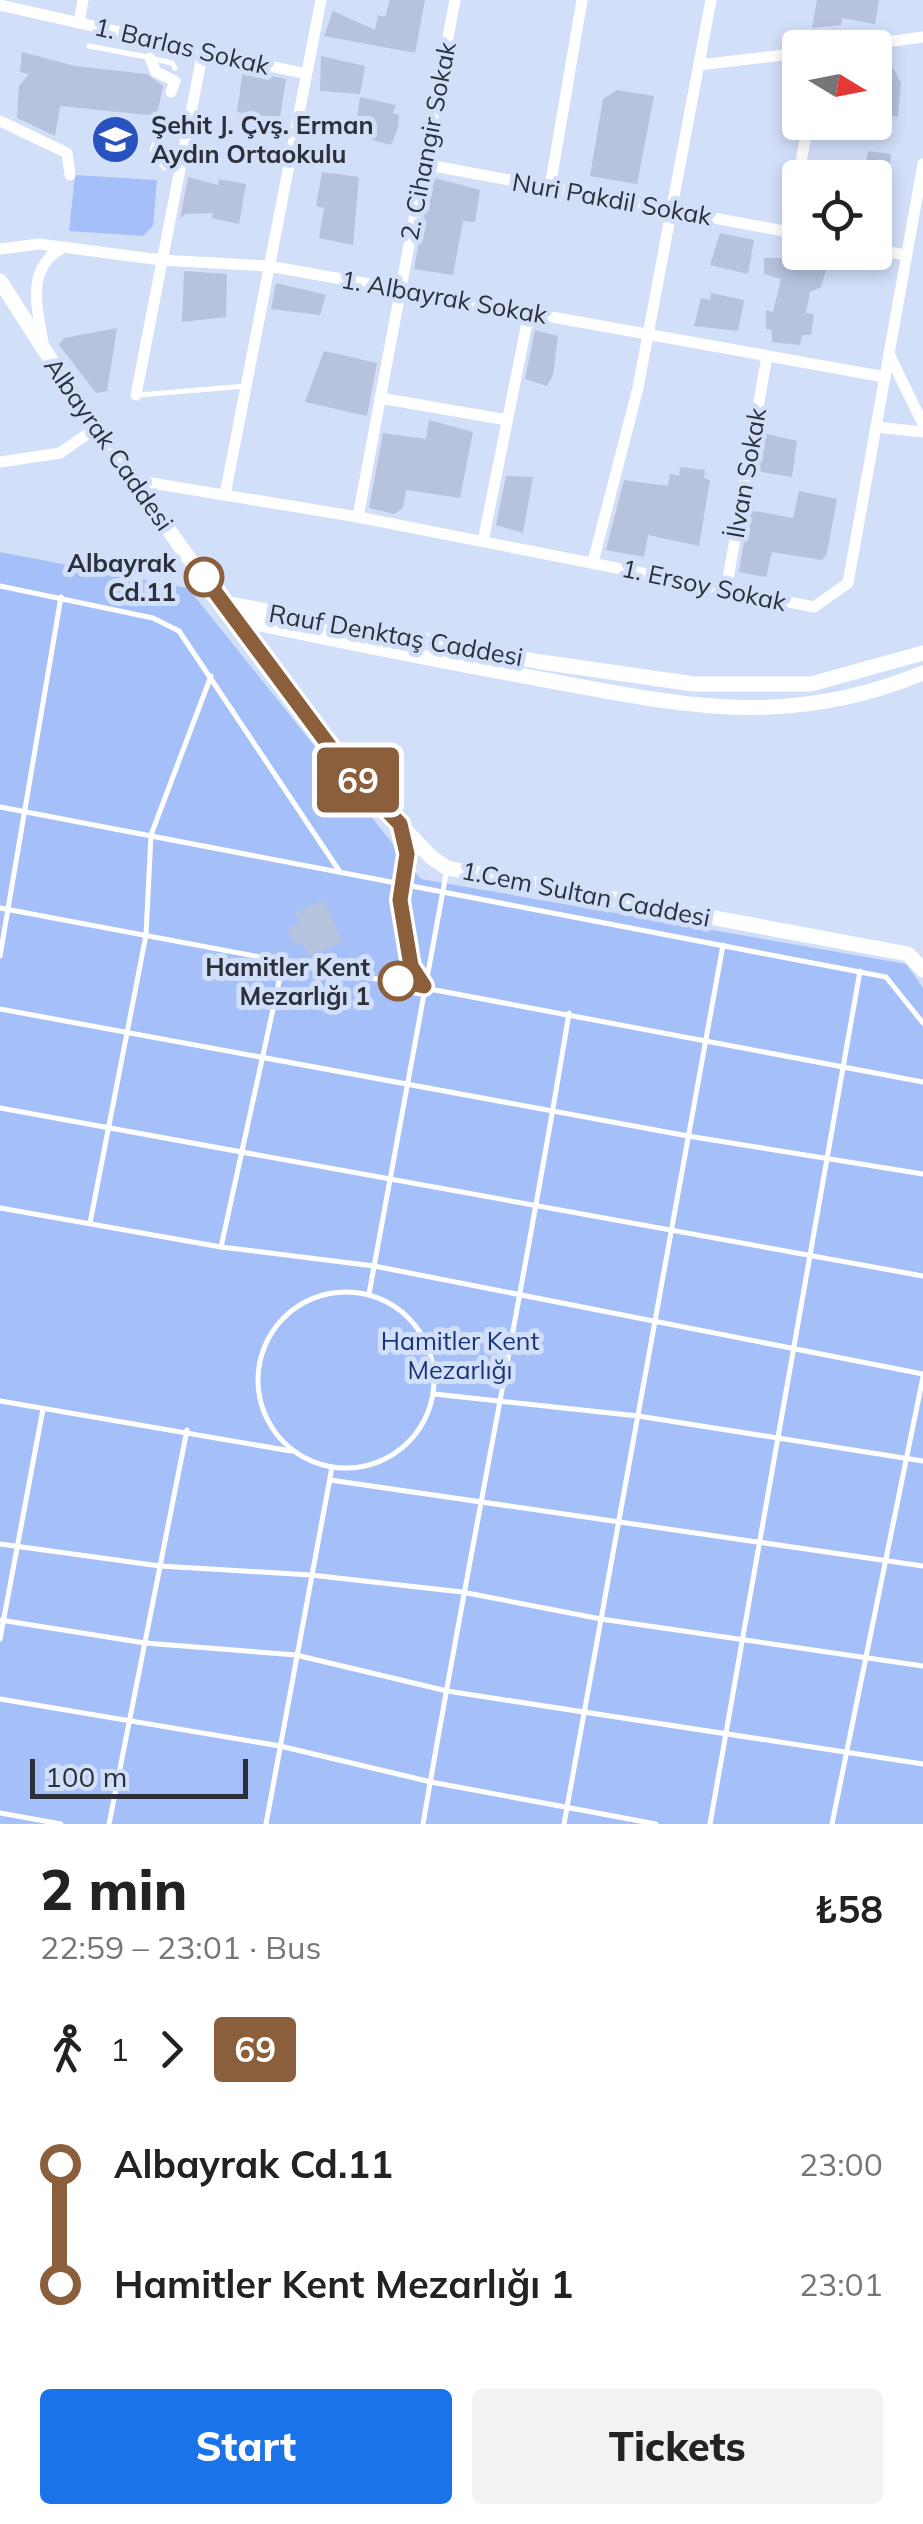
<!DOCTYPE html>
<html lang="en">
<head>
<meta charset="utf-8">
<style>
  body { margin:0; font-family:Mulish,sans-serif; background:#f2f2f2; color:#222; height:100vh; display:flex; flex-direction:column; font-size:38px; white-space:nowrap }
  * { box-sizing:border-box; margin:0 }
  p { font-size:32px; color:#767676 }
  .icon { flex:none; width:55px; height:55px; fill:none; stroke:currentColor; stroke-width:2; stroke-linecap:round; stroke-linejoin:round }
  .map { position:relative; height:1824px; overflow:hidden }
  .drawer { display:flex; flex-direction:column; background:#fff; flex:1 }
  .drawer>* { flex:none }
  .badge { padding:0 20px; border-radius:8px; font-size:35px; line-height:65px }
  .needle { width:65px; rotate:100deg }
  .tools { position:absolute; left:782px; top:30px; display:grid; gap:20px }
  .tools a { display:grid; place-items:center; width:110px; height:110px; border-radius:10px; background:#fff; box-shadow:0 5px 15px #0003; font-size:50px }
  .scale { position:absolute; left:30px; bottom:25px; width:218px; box-sizing:border-box; padding-left:10px; border:5px solid #2c303a; border-top:0; font-size:28px; line-height:35px; white-space:nowrap; color:#2c303a; -webkit-text-stroke:8px #d2dff9; paint-order:stroke }
  .map>.badge { position:absolute; translate:-50% -50%; box-shadow:0 0 0 5px #fff }
  .legs { display:flex; align-items:center; gap:15px; height:110px; padding:0 40px; font-size:32px }
  .legs p { margin-inline-start:auto }
  .summary { display:flex; align-items:center; justify-content:space-between; height:170px; padding:0 40px }
  h1 { font-size:55px; font-weight:800; line-height:75px }
  .cta { display:flex; gap:20px; margin-top:auto; padding:20px 40px }
  .cta a { flex:1; height:115px; border-radius:10px; background:#1a73e8; color:#fff; font-size:40px; font-weight:800; line-height:115px; text-align:center }
  .cta a+a { background:#f2f2f2; color:#222 }
  ul { padding:0 40px; list-style:none }
  li { display:flex; align-items:center; gap:35px; height:120px; font-size:38px }
  li i { display:grid; place-items:center; width:15px; height:100%; margin:0 12px; background:currentColor }
  li i::after { content:''; width:25px; height:25px; margin:-12px; border:8px solid; border-radius:50%; background:#fff }
  li p { margin-inline-start:auto }
  li:first-child i { background:linear-gradient(#0000 50%,currentColor 0) }
  li:last-child i { background:linear-gradient(currentColor 50%,#0000 0) }
  .map>svg:first-child { display:block }
  .green { fill:#a5c0f9 }
  .building { fill:#b7c3dd }
  .lines { fill:none; stroke-linecap:round; stroke-linejoin:round }
  .lane { stroke:#fff; stroke-width:5 }
  .street { stroke:#fff; stroke-width:11 }
  .secondary { stroke:#fff; stroke-width:15 }
  .line-1-casing { stroke:#fff; stroke-width:22 }
  .line-1 { stroke:#8b5e3c; stroke-width:15 }
  .stop-1-dot { fill:#fff; stroke:#8b5e3c; stroke-width:5 }
  .labels { text-anchor:middle; stroke-width:10; stroke-linejoin:round; paint-order:stroke }
  .street-label { font-size:25px; fill:#2c303a; stroke:#d2dff9 }
  .poi-label { font-size:25px; font-weight:bold; fill:#2c303a; stroke:#d2dff9; text-anchor:start }
  .stop-label { font-size:25px; font-weight:bold; fill:#2c303a; stroke:#d2dff9; text-anchor:end }
  .park-label { font-size:25px; fill:#193378; stroke:#d2dff9 }
</style>
</head>
<body>
<div class="map">
<svg width="923" height="1824" viewBox="0 0 923 1824">
  <rect width="100%" height="100%" fill="#d2dff9"/>
  <g class="green">
    <path d="M 75,175 L 157,180 L 153,226 L 143,236 L 69,231 Z"/>
    <path d="M 0,552 L 188,588 L 421,879 L 906,964 L 923,988 L 923,1824 L 0,1824 Z"/>
  </g>
  <g class="building">
    <path d="M 390,0 L 425,0 L 415,53 L 324,36 L 333,11 L 375,30 L 378,15 L 385,17 Z"/>
    <path d="M 817,0 L 879,0 L 875,24 L 842,18 L 841,25 L 812,28 Z"/>
    <path d="M 22,52 L 75,66 L 147,74 L 163,86 L 157,116 L 60,106 L 55,136 L 17,118 L 19,86 L 29,74 L 20,72 Z"/>
    <path d="M 321,56 L 365,66 L 360,94 L 320,91 Z"/>
    <path d="M 875,63 L 892,66 L 901,83 L 898,117 L 890,116 L 884,125 L 875,122 Z"/>
    <path d="M 243,70 L 286,79 L 280,118 L 237,112 Z"/>
    <path d="M 617,90 L 654,96 L 637,184 L 590,176 L 603,99 Z"/>
    <path d="M 360,97 L 396,105 L 393,113 L 399,115 L 398,128 L 391,145 L 355,135 Z"/>
    <path d="M 868,151 L 891,154 L 888,187 L 875,214 L 875,178 L 863,178 Z"/>
    <path d="M 322,172 L 359,177 L 353,245 L 319,238 L 324,208 L 316,206 Z"/>
    <path d="M 188,177 L 218,185 L 219,179 L 246,184 L 239,224 L 212,218 L 213,213 L 185,214 L 180,219 Z"/>
    <path d="M 431,177 L 480,190 L 475,222 L 463,221 L 453,275 L 414,269 Z"/>
    <path d="M 720,233 L 754,240 L 748,274 L 710,265 Z"/>
    <path d="M 785,249 L 819,255 L 817,263 L 827,266 L 821,287 L 810,292 L 806,313 L 814,314 L 811,335 L 802,335 L 800,345 L 772,342 L 772,330 L 766,329 L 766,310 L 773,312 L 781,279 L 764,274 L 764,258 L 784,258 Z"/>
    <path d="M 184,271 L 227,274 L 226,317 L 182,322 Z"/>
    <path d="M 276,283 L 326,295 L 320,315 L 271,309 Z"/>
    <path d="M 711,293 L 744,300 L 738,331 L 694,326 L 701,298 L 710,300 Z"/>
    <path d="M 117,328 L 107,391 L 96,393 L 59,345 L 64,338 Z"/>
    <path d="M 535,330 L 558,336 L 553,375 L 547,386 L 525,379 Z"/>
    <path d="M 324,351 L 377,363 L 367,416 L 305,402 Z"/>
    <path d="M 429,420 L 473,432 L 460,498 L 406,490 L 403,508 L 394,514 L 369,508 L 383,433 L 426,439 Z"/>
    <path d="M 763,433 L 797,441 L 792,477 L 756,471 Z"/>
    <path d="M 680,467 L 705,470 L 704,478 L 710,480 L 699,546 L 648,535 L 644,557 L 606,550 L 624,480 L 668,486 L 670,474 L 679,476 Z"/>
    <path d="M 506,476 L 533,477 L 523,533 L 496,525 Z"/>
    <path d="M 799,491 L 837,499 L 827,553 L 822,560 L 772,552 L 766,577 L 739,572 L 749,510 L 793,518 Z"/>
    <path d="M 324,900 L 342,942 L 309,956 L 303,943 L 295,946 L 288,929 L 300,923 L 296,912 Z"/>
  </g>
  <g class="lines">
    <g class="lane">
      <path d="M 153,42 L 150,58 L 172,63 L 175,68"/>
      <path d="M 89,46 L 147,57"/>
      <path d="M 139,395 L 246,386"/>
      <path d="M 0,586 L 153,618 L 179,631 L 340,872"/>
      <path d="M 0,807 L 886,977 L 923,1023"/>
      <path d="M 402,832 C 408,858 399,877 400,903 C 401,931 409,962 424,985"/>
      <path d="M 0,908 L 923,1082"/>
      <path d="M 0,956 L 61,597"/>
      <path d="M 0,1009 L 688,1136 L 923,1174"/>
      <path d="M 0,1108 L 923,1276"/>
      <path d="M 0,1208 L 221,1247 L 374,1266 L 923,1374"/>
      <path d="M 90,1223 L 146,935 L 151,835 L 211,676"/>
      <path d="M 221,1247 L 284,959"/>
      <circle cx="346" cy="1380" r="88"/>
      <path d="M 369,1294 L 447,869"/>
      <path d="M 434,1394 L 638,1416 L 923,1461"/>
      <path d="M 0,1401 L 291,1451"/>
      <path d="M 330,1480 L 923,1566"/>
      <path d="M 0,1544 L 160,1566 L 311,1575 L 462,1592 L 601,1619 L 923,1666"/>
      <path d="M 0,1620 L 145,1643 L 296,1655 L 447,1691 L 923,1764"/>
      <path d="M 0,1639 L 43,1409"/>
      <path d="M 0,1699 L 280,1746 L 431,1782 L 656,1824"/>
      <path d="M 0,1813 L 61,1824"/>
      <path d="M 109,1824 L 187,1430"/>
      <path d="M 266,1824 L 332,1467"/>
      <path d="M 423,1824 C 469,1553 525,1284 569,1013"/>
      <path d="M 564,1824 L 723,945"/>
      <path d="M 710,1824 L 860,971"/>
      <path d="M 832,1824 L 923,1377"/>
    </g>
    <g class="street">
      <path d="M 0,5 L 306,74"/>
      <path d="M 79,23 L 83,0"/>
      <path d="M 842,48 L 923,37"/>
      <path d="M 150,58 L 156,72 L 175,81 L 171,92"/>
      <path d="M 699,65 L 800,53"/>
      <path d="M 0,121 L 67,153 L 70,175"/>
      <path d="M 164,128 L 155,151 L 166,165"/>
      <path d="M 423,164 L 800,234"/>
      <path d="M 550,187 L 582,0"/>
      <path d="M 789,232 L 808,122"/>
      <path d="M 0,249 L 39,244 L 161,260 L 269,266 L 885,377"/>
      <path d="M 875,249 L 905,255"/>
      <path d="M 43,343 C 37,307 25,267 64,247"/>
      <path d="M 889,354 L 923,424"/>
      <path d="M 136,395 L 203,51"/>
      <path d="M 380,398 L 507,420"/>
      <path d="M 876,427 L 923,432"/>
      <path d="M 0,462 L 60,453 L 96,428"/>
      <path d="M 133,480 L 358,517 L 814,607 L 848,583 L 923,164"/>
      <path d="M 225,495 L 321,0"/>
      <path d="M 358,517 L 455,0"/>
      <path d="M 483,541 L 529,313"/>
      <path d="M 593,562 L 638,388 L 711,0"/>
      <path d="M 726,590 L 767,356"/>
    </g>
    <g class="secondary">
      <path d="M 0,281 L 85,413 L 183,550 L 342,763 L 431,857 L 447,868 L 908,954 L 923,970"/>
      <path d="M 224,603 L 541,662 L 694,684 L 811,684 L 923,653"/>
      <path d="M 237,619 C 336,640 435,660 535,678 C 677,704 783,731 923,673"/>
    </g>
  </g>
  <g class="lines">
    <defs>
      <path id="line-1" d="M 204,577 L 342,763 L 400,824 L 407,854 L 400,900 L 411,966 L 424,986 L 398,981"/>
    </defs>
    <use href="#line-1" class="line-1-casing"/>
    <use href="#line-1" class="line-1"/>
  </g>
  <defs>
    <symbol id="school-disc" viewBox="-11 -11 22 22"><circle r="9.5" fill="#2952c1" stroke="#d2dff9"/><path d="M0-5L7-2L0 1L-7-2ZM-4 1L0 2.5L4 1V4Q0 6-4 4Z" fill="#fff"/></symbol>
  </defs>
  <g fill-rule="evenodd">
    <use href="#school-disc" x="88" y="112" width="55" height="55"/>
  </g>
  <g class="stop-1-dot">
    <circle cx="204" cy="577" r="18"/>
    <circle cx="398" cy="981" r="18"/>
  </g>
  <g class="labels">
    <g class="street-label">
      <text transform="translate(182 46) rotate(13)" y="9">1. Barlas Sokak</text>
      <text transform="translate(428 141) rotate(-79)" y="9">2. Cihangir Sokak</text>
      <text transform="translate(612 199) rotate(10)" y="9">Nuri Pakdil Sokak</text>
      <text transform="translate(444 297) rotate(10)" y="9">1. Albayrak Sokak</text>
      <text transform="translate(109 444) rotate(55)" y="9">Albayrak Caddesi</text>
      <text transform="translate(746 473) rotate(-80)" y="9">İlvan Sokak</text>
      <text transform="translate(704 585) rotate(12)" y="9">1. Ersoy Sokak</text>
      <text transform="translate(396 635) rotate(10)" y="9">Rauf Denktaş Caddesi</text>
      <text transform="translate(586 894) rotate(11)" y="9">1.Cem Sultan Caddesi</text>
    </g>
    <g class="poi-label">
      <text x="151" y="134">Şehit J. Çvş. Erman<tspan x="151" dy="29">Aydın Ortaokulu</tspan></text>
    </g>
    <g class="stop-label">
      <text x="176" y="572">Albayrak<tspan x="176" dy="29">Cd.11</tspan></text>
      <text x="370" y="976">Hamitler Kent<tspan x="370" dy="29">Mezarlığı 1</tspan></text>
    </g>
    <g class="park-label">
      <text x="460" y="1350">Hamitler Kent<tspan x="460" dy="29">Mezarlığı</tspan></text>
    </g>
  </g>
</svg>
<div class="tools">
<a><svg class="needle" viewBox="-14 -14 28 28"><path d="M0-13l5 13h-10z" fill="#e53935"/><path d="M0 13l5-13h-10z" fill="#767676"/></svg></a>
<a><svg class="icon" aria-label="locate" viewBox="0 0 24 24"><circle cx="12" cy="12" r="6"/><path d="M12 2v4M12 18v4M2 12h4M18 12h4"/></svg></a>
</div>
<div class="scale">100 m</div>
<b class="badge" style="left:358px;top:780px;background:#8b5e3c;color:#fff">69</b>
</div>
<section class="drawer">
<div class="summary"><div><h1>2 min</h1><p>22:59 – 23:01 · Bus</p></div><b>₺58</b></div>
<div class="legs"><svg class="icon" aria-label="walk" viewBox="0 0 24 24"><circle cx="13" cy="4" r="2"/><path d="M13 8l-2 6 4 7M11 14l-3 7M7 12l3-4h3l4 4"/></svg>1<svg class="icon" aria-label="forward" viewBox="0 0 24 24"><path d="M9 5l7 7-7 7"/></svg><b class="badge" style="background:#8b5e3c;color:#fff">69</b></div>
<ul>
<li><i style="color:#8b5e3c"></i><b>Albayrak Cd.11</b><p>23:00</p></li>
<li><i style="color:#8b5e3c"></i><b>Hamitler Kent Mezarlığı 1</b><p>23:01</p></li>
</ul>
<div class="cta"><a>Start</a><a>Tickets</a></div>
</section>
</body>
</html>
